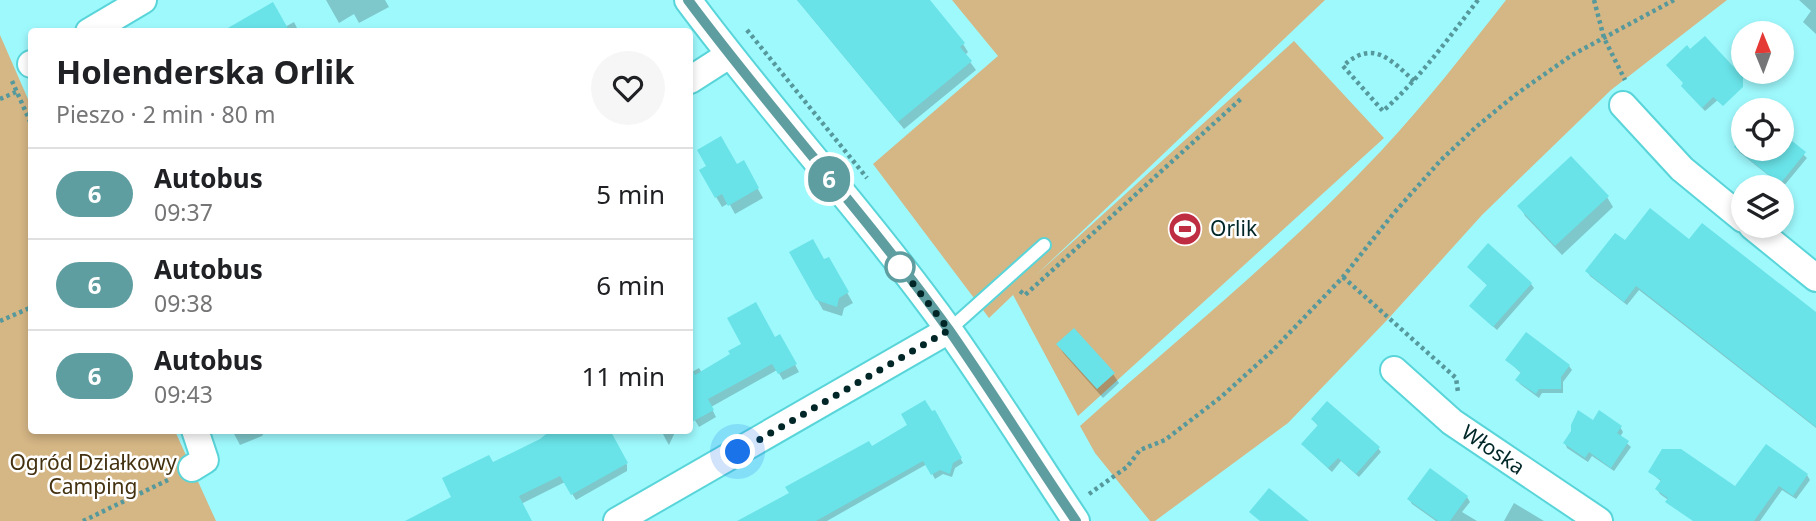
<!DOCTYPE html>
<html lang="pl">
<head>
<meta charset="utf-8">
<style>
  body { margin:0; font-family:"Noto Sans",sans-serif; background:#f6f6f6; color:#202124; height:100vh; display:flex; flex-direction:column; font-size:26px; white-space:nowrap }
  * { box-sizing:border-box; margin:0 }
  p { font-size:23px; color:#757577 }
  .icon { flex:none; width:38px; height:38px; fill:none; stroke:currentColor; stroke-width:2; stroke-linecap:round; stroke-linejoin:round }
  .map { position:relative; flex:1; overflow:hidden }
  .panel { position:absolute; left:28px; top:28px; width:665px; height:406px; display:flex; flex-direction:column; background:#fff; border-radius:7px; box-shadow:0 4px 10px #0003 }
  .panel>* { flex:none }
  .badge { padding:0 14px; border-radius:23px; font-size:24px; line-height:46px }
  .needle { width:46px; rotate:359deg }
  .buttons { position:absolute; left:1731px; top:21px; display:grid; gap:14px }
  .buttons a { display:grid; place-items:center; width:63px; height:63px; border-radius:50%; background:#fff; box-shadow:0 4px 10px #0003; font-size:35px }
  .you { position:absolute; width:35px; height:35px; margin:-18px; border:5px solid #fff; border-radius:50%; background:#1a73e8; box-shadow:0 0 0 10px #1a73e833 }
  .map>.badge { position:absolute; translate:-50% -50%; box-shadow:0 0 0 4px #fff }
  .round { display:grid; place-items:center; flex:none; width:74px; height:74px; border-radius:37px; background:#f6f6f6 }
  .summary { display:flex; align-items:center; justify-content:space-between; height:119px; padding:0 28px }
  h1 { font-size:33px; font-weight:700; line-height:52px }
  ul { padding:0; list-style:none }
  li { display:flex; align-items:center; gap:21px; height:91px; padding:0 28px; border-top:2px solid #e0e0e0 }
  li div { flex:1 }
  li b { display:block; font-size:26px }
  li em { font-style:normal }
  li .badge { min-width:77px; font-weight:700; text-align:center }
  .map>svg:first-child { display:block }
  .green { fill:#d5b685 }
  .shadow { fill:#0003 }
  .building { fill:#69e3e8 }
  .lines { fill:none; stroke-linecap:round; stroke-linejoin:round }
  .service-casing { stroke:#59d5d9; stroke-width:16 }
  .minor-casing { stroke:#59d5d9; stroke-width:30 }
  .path { stroke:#56999c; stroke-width:4.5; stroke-dasharray:3.5 3.5; stroke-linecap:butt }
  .service { stroke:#fff; stroke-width:12 }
  .minor { stroke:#fff; stroke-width:26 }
  .line-casing { stroke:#fff; stroke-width:16 }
  .line { stroke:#5f9ea0; stroke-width:10 }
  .walk { stroke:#002628; stroke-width:7; stroke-dasharray:0 12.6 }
  .stop-dot { fill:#fff; stroke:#5f9ea0; stroke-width:3.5 }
  .labels { text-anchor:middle; stroke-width:5; stroke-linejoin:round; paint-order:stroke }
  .poi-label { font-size:21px; fill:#002628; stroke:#fff; text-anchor:start }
  .street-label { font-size:21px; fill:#002628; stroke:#fff }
  .park-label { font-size:21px; fill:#443110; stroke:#fff }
</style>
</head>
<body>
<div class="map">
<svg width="1816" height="521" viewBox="0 0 1816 521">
  <rect width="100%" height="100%" fill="#9ef9fd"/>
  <g class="green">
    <path d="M 952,0 L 1325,0 L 1035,276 L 1294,41 L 1384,138 L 1078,416 L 1013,295 L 989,318 L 873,164 L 998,56 Z"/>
    <path d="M 1506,0 L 1727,0 L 1611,90 L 1482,215 L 1389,318 L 1288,423 L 1155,521 L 1150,521 L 1095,453 L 1080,426 C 1181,336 1288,250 1381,151 C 1426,103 1466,51 1506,0 Z"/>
    <path d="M 0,35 L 31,106 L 32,430 L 175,431 L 216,521 L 0,521 Z"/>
  </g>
  <g class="shadow">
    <path d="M 326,0 L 385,0 L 389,7 L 359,23 L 354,14 L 339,23 Z"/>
    <path d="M 797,0 L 927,0 L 963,44 L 968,52 L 965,55 L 976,70 L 904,129 Z"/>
    <path d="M 1799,0 L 1816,0 L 1816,34 L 1803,22 L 1811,11 Z"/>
    <path d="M 294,22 L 299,32 L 225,32 L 285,27 Z"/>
    <path d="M 1741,80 L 1705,111 L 1686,91 Z"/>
    <path d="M 1782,135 L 1807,158 L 1783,187 L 1739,152 L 1736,147 L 1743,138 L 1743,149 L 1782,149 Z"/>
    <path d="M 743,163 L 763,198 L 735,214 L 729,203 L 722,207 L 701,171 L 737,167 Z"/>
    <path d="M 1607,197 L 1613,207 L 1562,255 L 1525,216 L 1520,206 Z"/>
    <path d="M 1689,242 L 1816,315 L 1816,428 L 1639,290 L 1627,305 L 1590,276 L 1587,271 L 1626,243 Z"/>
    <path d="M 791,253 L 824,262 L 828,259 L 853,303 L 844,308 L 842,316 L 823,310 Z"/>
    <path d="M 1469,268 L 1531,284 L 1534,288 L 1497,330 L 1471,306 L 1488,286 Z"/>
    <path d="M 780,337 L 799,372 L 783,380 L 777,370 L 711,407 L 716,417 L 699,427 L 690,412 L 690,373 L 699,368 L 702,373 Z"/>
    <path d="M 1058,345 L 1113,374 L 1119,383 L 1103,398 L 1064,354 Z"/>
    <path d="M 1507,360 L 1569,366 L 1572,370 L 1563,382 L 1563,393 L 1542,393 L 1539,398 L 1520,384 L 1517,380 L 1522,374 Z"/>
    <path d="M 934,412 L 963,463 L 955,468 L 952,477 L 943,474 L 935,479 L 927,464 L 827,521 L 740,521 Z"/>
    <path d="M 1313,420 L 1378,448 L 1381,452 L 1359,477 L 1341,461 L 1332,472 L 1303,445 L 1319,427 Z"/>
    <path d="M 1593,422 L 1620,427 L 1623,432 L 1620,437 L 1631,447 L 1614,471 L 1592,456 L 1588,462 L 1567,448 L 1565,443 Z"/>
    <path d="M 232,430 L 266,430 L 262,436 L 240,445 Z"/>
    <path d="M 608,430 L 627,465 L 627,471 L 576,500 L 565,482 L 521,504 L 530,521 L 408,521 L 453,497 L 493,464 Z"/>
    <path d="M 661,430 L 676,430 L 669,445 L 666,440 Z"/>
    <path d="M 1431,470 L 1467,497 L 1470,502 L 1462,512 L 1477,521 L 1436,521 L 1412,504 L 1409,499 Z"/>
    <path d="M 1650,472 L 1736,489 L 1807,475 L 1810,480 L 1796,499 L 1782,490 L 1760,521 L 1697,521 L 1660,494 L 1657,489 L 1662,482 Z"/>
    <path d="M 1514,503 L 1544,521 L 1504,521 Z"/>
  </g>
  <g class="building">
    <path d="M 797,0 L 930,0 L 965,43 L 960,47 L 972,61 L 898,122 Z"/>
    <path d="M 273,2 L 290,32 L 221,32 Z"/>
    <path d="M 1705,36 L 1743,77 L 1743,87 L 1723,106 L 1713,97 L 1702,108 L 1681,86 L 1683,83 L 1666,65 L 1687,45 L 1690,49 Z"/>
    <path d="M 1782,133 L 1806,152 L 1780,184 L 1734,147 L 1743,135 L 1743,149 L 1782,149 Z"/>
    <path d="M 721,136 L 737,164 L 744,160 L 759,188 L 728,206 L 722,194 L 715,198 L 699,170 L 706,166 L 697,150 Z"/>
    <path d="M 1571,156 L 1609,196 L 1555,246 L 1517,206 Z"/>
    <path d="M 1650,208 L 1689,239 L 1702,223 L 1816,312 L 1816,427 L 1636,286 L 1624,302 L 1585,271 L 1615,233 L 1625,240 Z"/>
    <path d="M 813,239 L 824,259 L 829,257 L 849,292 L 839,298 L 837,307 L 816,300 L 789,252 Z"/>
    <path d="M 1488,243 L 1532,283 L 1493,327 L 1469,306 L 1487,285 L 1467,267 Z"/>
    <path d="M 756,302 L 775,337 L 780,334 L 797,364 L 778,374 L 772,364 L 708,399 L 714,410 L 690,423 L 690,365 L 695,375 L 730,354 L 728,351 L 741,344 L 727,318 Z"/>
    <path d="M 1074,328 L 1115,373 L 1097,389 L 1056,344 Z"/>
    <path d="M 1526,332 L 1570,365 L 1561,377 L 1561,389 L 1539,389 L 1536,394 L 1515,380 L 1521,372 L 1505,360 Z"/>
    <path d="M 925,400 L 932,411 L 935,410 L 962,458 L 953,463 L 950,474 L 940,470 L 931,475 L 923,461 L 816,521 L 737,521 L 789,493 L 785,487 L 869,441 L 872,446 L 907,425 L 901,414 Z"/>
    <path d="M 1327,401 L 1380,447 L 1356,474 L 1338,458 L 1328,468 L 1301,444 L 1318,425 L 1311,419 Z"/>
    <path d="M 1578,410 L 1593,420 L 1599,410 L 1622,426 L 1617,433 L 1629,441 L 1611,468 L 1589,452 L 1585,458 L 1563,443 L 1571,431 L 1571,425 Z"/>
    <path d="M 551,430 L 610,430 L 628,463 L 571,495 L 560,476 L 519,496 L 532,521 L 405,521 L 451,497 L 442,478 L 489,455 L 493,462 L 540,439 Z"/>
    <path d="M 1766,444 L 1808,474 L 1793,496 L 1779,486 L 1754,521 L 1693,521 L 1665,502 L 1668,498 L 1655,489 L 1661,480 L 1648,472 L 1662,449 L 1681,449 L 1735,486 Z"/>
    <path d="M 1430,468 L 1468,496 L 1450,521 L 1438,521 L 1407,499 Z"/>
    <path d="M 1269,488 L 1309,521 L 1260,521 L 1249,512 Z"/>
  </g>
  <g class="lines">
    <defs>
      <path id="service" d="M 949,330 L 1044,245"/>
      <g id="minor">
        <path d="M 688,0 C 772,113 867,216 949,330 C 993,392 1034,458 1076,521"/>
        <path d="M 89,32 L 143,0"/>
        <path d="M 31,64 L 32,64"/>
        <path d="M 690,80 L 729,55"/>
        <path d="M 1623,105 L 1682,169 L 1743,219"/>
        <path d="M 1752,226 L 1816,278"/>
        <path d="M 1394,370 L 1452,422 L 1599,521"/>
        <path d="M 192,468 L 205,460 L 195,430"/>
        <path d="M 617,521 L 949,330"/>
      </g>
    </defs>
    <use href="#service" class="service-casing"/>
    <use href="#minor" class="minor-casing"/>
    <g class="path">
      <path d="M 1594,0 L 1604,38 L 1625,80"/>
      <path d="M 747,30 L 867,178"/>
      <path d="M 12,81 L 32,126"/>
      <path d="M 1414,81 C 1390,59 1373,39 1343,66 L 1383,111 C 1420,78 1448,39 1478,0"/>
      <path d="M 0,99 L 16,92"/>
      <path d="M 1343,277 L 1456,378 L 1458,392"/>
      <path d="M 1020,291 L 1025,295 L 1243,97"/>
      <path d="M 0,321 L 32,307"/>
      <path d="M 1089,494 L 1127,467 L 1140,450 L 1165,440 L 1221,397 L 1272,351 L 1343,277 L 1393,214 L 1441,160 L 1476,127 L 1515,95 L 1572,55 L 1674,0"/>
      <path d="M 83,521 L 168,480"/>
    </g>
    <use href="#service" class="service"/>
    <use href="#minor" class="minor"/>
  </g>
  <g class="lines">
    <defs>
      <path id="line" d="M 688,0 C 772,113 867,216 949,330 C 993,393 1033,458 1076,521"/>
    </defs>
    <use href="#line" class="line-casing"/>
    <use href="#line" class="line"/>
    <path class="walk" d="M 738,452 L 949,330 L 900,267"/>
  </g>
  <defs>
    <symbol id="stadium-disc" viewBox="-11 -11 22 22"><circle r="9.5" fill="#be2d41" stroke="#fff"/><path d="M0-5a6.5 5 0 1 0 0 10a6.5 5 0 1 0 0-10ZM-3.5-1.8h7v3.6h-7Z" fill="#fff"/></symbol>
  </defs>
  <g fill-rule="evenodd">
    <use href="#stadium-disc" x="1166" y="210" width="38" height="38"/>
  </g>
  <circle class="stop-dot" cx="900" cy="267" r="14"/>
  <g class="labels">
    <g class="poi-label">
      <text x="1210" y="236">Orlik</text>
    </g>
    <g class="street-label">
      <text transform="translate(1493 450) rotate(34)" y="7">Włoska</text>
    </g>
    <g class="park-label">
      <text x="93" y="470">Ogród Działkowy<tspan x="93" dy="24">Camping</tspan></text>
    </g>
  </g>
</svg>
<div class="buttons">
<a><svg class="needle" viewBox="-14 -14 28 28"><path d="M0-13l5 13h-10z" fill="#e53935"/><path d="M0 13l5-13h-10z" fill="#757577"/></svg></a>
<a><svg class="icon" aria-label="locate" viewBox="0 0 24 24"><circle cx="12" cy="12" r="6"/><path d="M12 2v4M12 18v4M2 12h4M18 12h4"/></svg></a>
<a><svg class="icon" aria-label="layers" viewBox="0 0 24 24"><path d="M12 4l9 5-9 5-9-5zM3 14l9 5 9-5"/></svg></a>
</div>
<div class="you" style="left:738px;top:452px"></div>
<b class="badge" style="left:829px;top:179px;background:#5f9ea0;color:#fff">6</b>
<section class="panel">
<div class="summary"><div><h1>Holenderska Orlik</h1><p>Pieszo · 2 min · 80 m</p></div><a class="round"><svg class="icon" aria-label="heart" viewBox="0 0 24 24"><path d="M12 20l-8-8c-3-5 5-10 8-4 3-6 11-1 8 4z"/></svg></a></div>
<ul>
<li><span class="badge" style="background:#5f9ea0;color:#fff">6</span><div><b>Autobus</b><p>09:37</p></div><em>5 min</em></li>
<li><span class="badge" style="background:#5f9ea0;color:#fff">6</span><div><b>Autobus</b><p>09:38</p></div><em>6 min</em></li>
<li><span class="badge" style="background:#5f9ea0;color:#fff">6</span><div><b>Autobus</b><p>09:43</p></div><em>11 min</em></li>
</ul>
</section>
</div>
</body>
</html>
